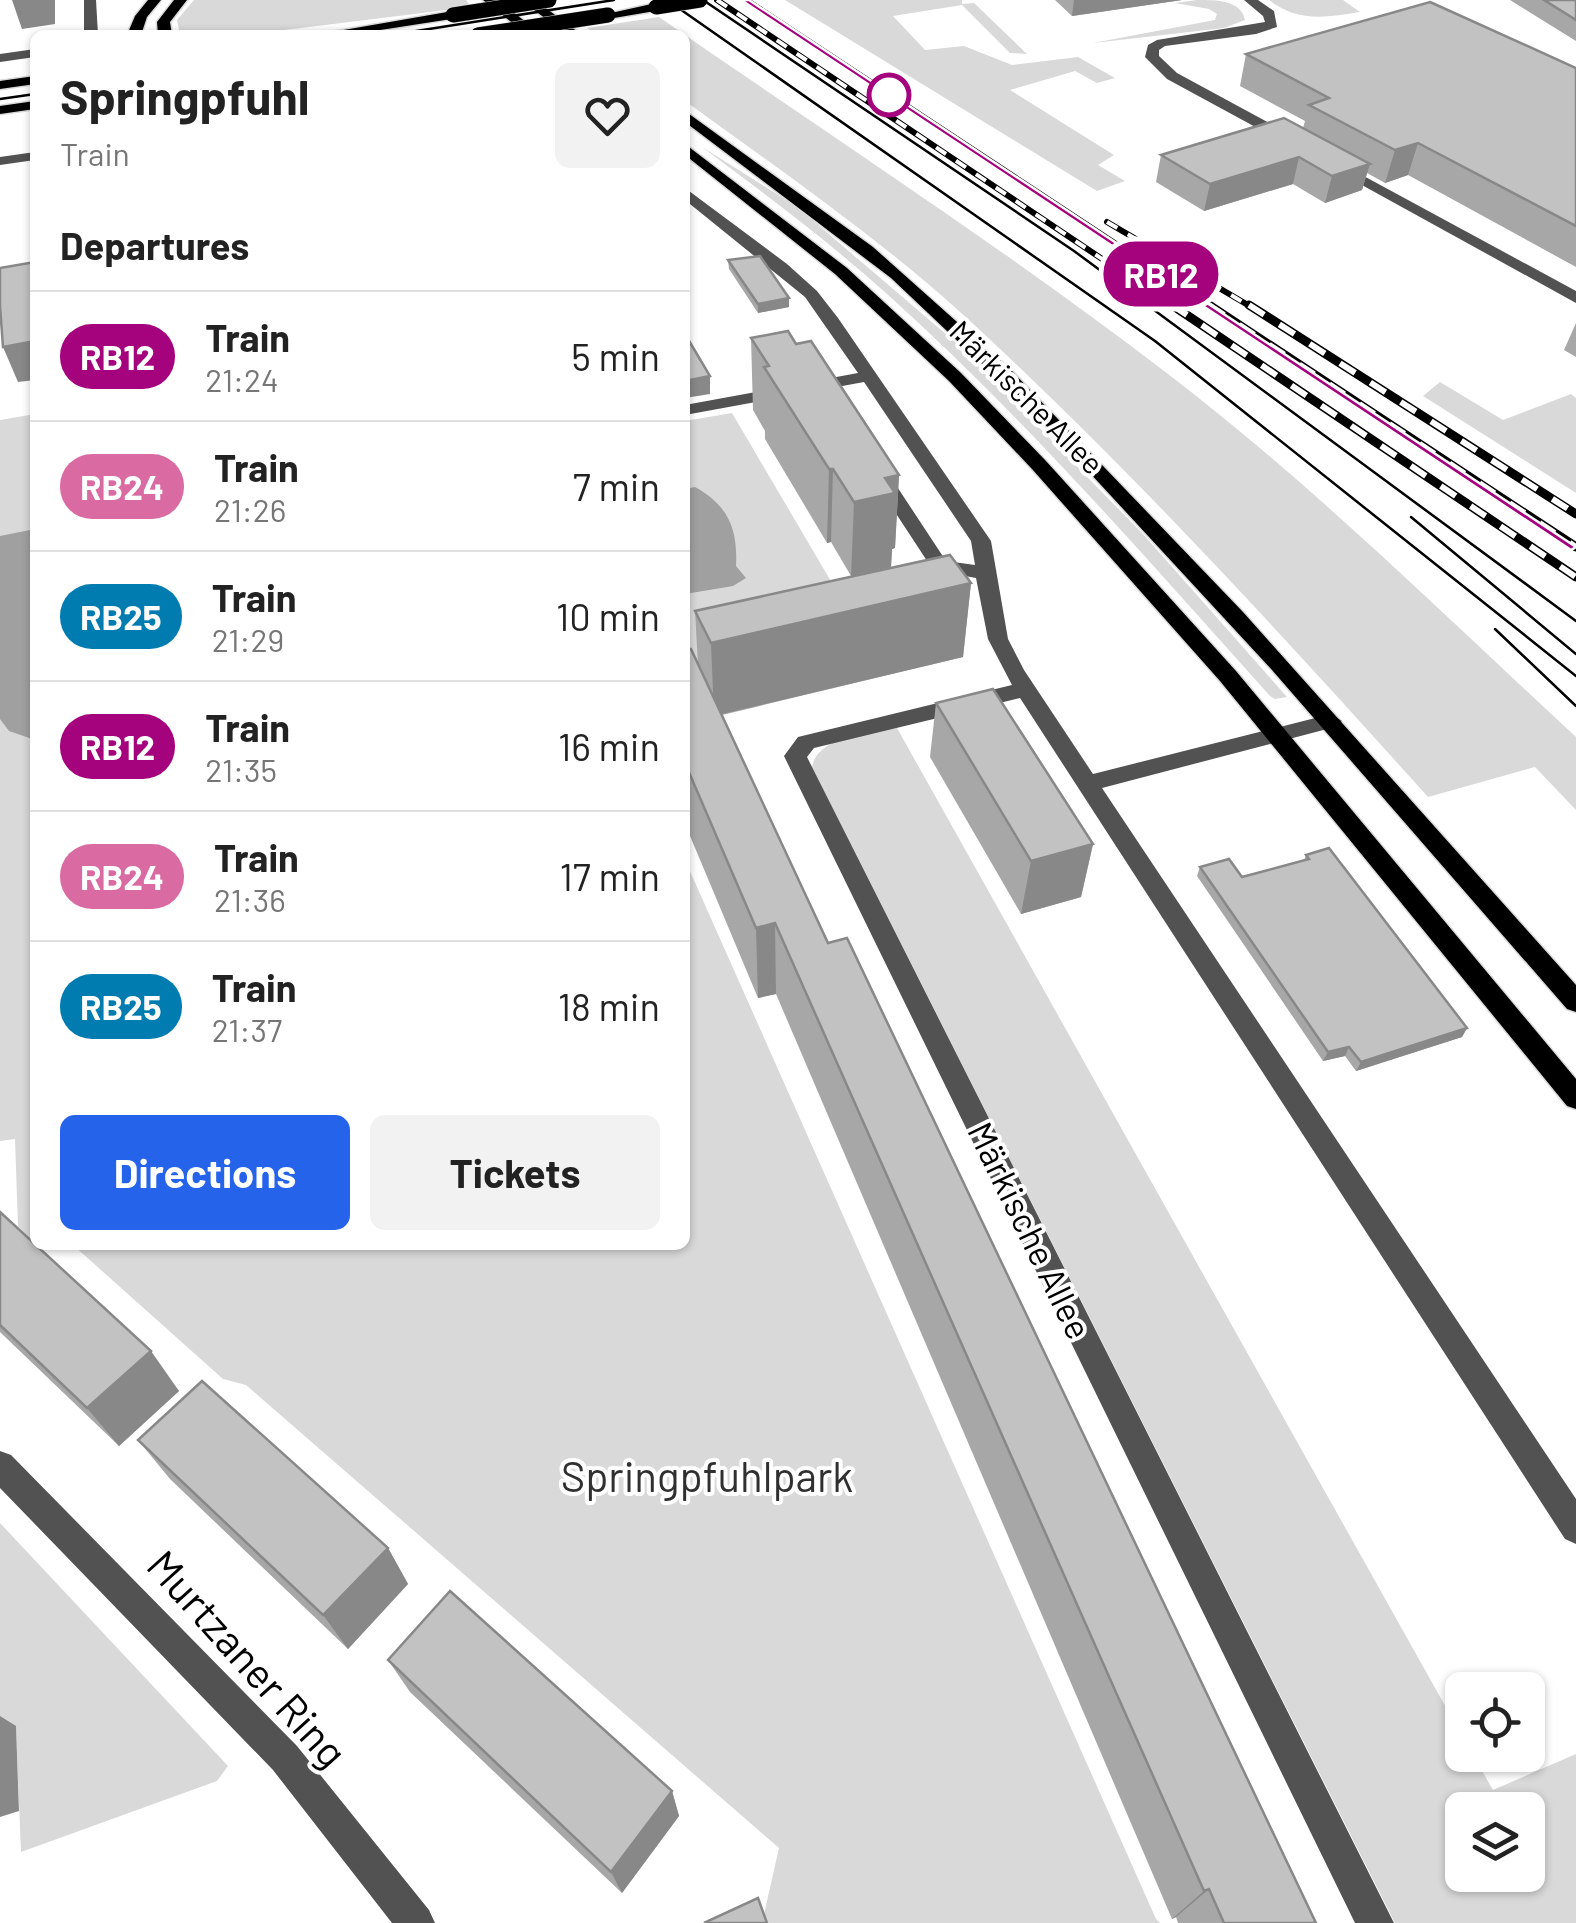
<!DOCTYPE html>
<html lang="en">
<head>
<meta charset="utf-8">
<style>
  body { margin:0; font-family:Barlow,sans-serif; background:#f2f2f2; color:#222; height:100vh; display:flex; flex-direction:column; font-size:38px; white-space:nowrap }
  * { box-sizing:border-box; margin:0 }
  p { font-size:32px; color:#767676 }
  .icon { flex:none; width:55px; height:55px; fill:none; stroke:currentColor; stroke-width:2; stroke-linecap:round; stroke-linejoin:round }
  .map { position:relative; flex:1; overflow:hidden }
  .side { position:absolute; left:30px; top:30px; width:660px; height:1220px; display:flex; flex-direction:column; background:#fff; border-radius:15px; box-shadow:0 2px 8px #0004 }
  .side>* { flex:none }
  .badge { padding:0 20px; border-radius:32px; font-size:35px; line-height:65px }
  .fabs { position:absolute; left:1445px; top:1672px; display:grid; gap:20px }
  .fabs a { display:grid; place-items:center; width:100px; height:100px; border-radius:15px; background:#fff; box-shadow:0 2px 8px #0004; font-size:50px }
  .map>.badge { position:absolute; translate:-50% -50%; box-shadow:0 0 0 5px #fff }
  h2 { padding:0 30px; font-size:38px; line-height:90px }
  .round { display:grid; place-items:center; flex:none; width:105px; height:105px; border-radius:15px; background:#f2f2f2 }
  .head { display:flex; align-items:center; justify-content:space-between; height:170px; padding:0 30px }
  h1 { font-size:48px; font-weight:700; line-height:75px }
  .button { display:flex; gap:20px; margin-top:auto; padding:20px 30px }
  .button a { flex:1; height:115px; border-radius:15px; background:#2563eb; color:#fff; font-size:40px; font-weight:700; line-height:115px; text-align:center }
  .button a+a { background:#f2f2f2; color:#222 }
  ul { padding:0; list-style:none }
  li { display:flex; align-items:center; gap:30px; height:130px; padding:0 30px; border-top:2px solid #e0e0e0 }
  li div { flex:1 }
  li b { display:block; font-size:38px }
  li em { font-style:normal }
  li .badge { min-width:110px; font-weight:700; text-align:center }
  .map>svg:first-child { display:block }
  .green { fill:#d9d9d9; fill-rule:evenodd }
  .water { fill:#a0a0a0 }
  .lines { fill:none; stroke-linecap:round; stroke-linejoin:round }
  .major-casing { stroke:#dbdbdb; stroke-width:3 }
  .minor { fill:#525252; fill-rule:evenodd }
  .major { fill:#000; fill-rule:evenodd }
  .tram { stroke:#000; stroke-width:2.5 }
  .rail-far1-casing { stroke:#000; stroke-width:6 }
  .rail-casing { stroke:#000; stroke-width:9 }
  .rail-far1 { stroke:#fff; stroke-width:4; stroke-dasharray:12; stroke-linecap:butt }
  .rail { stroke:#fff; stroke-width:6; stroke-dasharray:18; stroke-linecap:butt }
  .major-bridge-casing { stroke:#dbdbdb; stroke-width:16; stroke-linecap:butt }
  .major-bridge { stroke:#000; stroke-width:15 }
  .wall { fill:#a7a7a7 }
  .shaded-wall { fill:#888 }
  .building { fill:#c2c2c2; stroke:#888; stroke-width:2.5 }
  .line { fill:#a5027d; stroke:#fff; stroke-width:2.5 }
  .stop-dot { fill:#fff; stroke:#a5027d; stroke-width:5 }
  .labels { text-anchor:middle; stroke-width:8; stroke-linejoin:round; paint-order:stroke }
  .far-street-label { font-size:30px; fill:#000; stroke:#fff }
  .street-label { font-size:35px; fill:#000; stroke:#fff }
  .near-park-label { font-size:42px; fill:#303030; stroke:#fff }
  .near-street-label { font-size:42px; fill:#000; stroke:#fff }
</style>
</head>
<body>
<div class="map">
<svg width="1576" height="1923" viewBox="0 0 1576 1923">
  <rect width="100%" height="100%" fill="#fff"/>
  <g class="green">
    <path d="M 194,0 L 466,0 L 471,7 L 244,35 L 180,35 L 177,20 Z"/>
    <path d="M 785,0 L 962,0 L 962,4 L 974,3 L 1027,54 L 1010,53 L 962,5 L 893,16 L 925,50 L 964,46 L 1012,65 L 1078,57 L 1115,78 L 1097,83 L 1075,71 L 1010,90 L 1114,155 L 1098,165 L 1125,181 L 1097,191 Z"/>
    <path d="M 1197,0 C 1217,0 1241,0 1245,20 L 1224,28 L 1093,43 L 1215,20 L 1217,14 L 1209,9 L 1175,3 Z"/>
    <path d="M 1269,0 L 1343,0 L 1360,12 C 1326,17 1298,23 1269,0 Z"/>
    <path d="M 659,17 C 829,135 1004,248 1168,374 C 1312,484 1443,614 1576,737 L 1576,810 L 1535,767 L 1428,797 C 1285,638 1140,479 983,333 C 891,246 787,175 685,101 L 685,35 L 596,35 L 587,28 Z"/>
    <path d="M 702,147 L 796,206 L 954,341 L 1143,534 L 1287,697 L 1275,699 L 1270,696 C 1147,559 1024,417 887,294 C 828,241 765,194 702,147 Z"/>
    <path d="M 1440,382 L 1503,420 L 1571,394 L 1576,398 L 1576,493 L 1423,396 Z"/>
    <path d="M 732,413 L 859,629 L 687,667 L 685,686 L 685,421 Z"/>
    <path d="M 35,414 L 35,1240 L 33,1242 L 18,1226 L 15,1139 L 0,1141 L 0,420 Z"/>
    <path d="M 897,728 L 1462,1736 L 1462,1755 L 1473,1755 L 1493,1790 L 1576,1754 L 1576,1923 L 1395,1923 L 812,767 C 818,735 870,734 897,728 ZM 1462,1810 L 1528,1810 L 1528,1875 L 1462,1875 Z"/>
    <path d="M 685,860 L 1156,1919 L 1160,1923 L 762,1923 L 779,1848 L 246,1385 L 223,1379 L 73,1245 L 685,1245 Z"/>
    <path d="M 0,1523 L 228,1766 L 217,1781 L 21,1852 L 16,1727 L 0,1732 Z"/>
  </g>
  <g class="water">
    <path d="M 695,487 C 728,505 738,529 736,566 L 746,578 L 733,586 L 685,594 L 685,489 Z"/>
    <path d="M 35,529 L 35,740 L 9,731 L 0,719 L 0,536 Z"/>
  </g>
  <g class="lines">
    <defs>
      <g id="major">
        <path d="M 148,0 L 161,0 L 147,17 L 141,35 L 127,35 L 135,16 Z"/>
        <path d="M 174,0 L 187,0 L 170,22 L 172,35 L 158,35 L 157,22 Z"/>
        <path d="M 483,0 L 497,0 L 543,35 L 528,35 Z"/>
        <path d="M 521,0 L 535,0 L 582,35 L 567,35 Z"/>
        <path d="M 656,3 L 661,4 L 661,10 L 608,19 L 602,15 Z"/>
        <path d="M 453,11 L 458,12 L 458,18 L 348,35 L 315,35 Z"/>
        <path d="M 35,76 L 35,84 L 0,89 L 0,81 Z"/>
        <path d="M 35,101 L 35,109 L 0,114 L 0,106 Z"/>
        <path d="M 685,111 L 873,247 L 1012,371 L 1243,612 L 1576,985 L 1576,1012 L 1567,1009 L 1272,670 L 1039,418 L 891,278 L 685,122 Z"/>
        <path d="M 685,144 L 847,268 L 961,373 L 1046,461 L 1236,671 L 1576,1079 L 1576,1109 L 1567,1106 L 1220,681 L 1032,469 L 949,381 L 835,274 L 685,155 Z"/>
      </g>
    </defs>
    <use href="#major" class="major-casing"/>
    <g class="minor">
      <path d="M 84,0 L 96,0 L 98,35 L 84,35 Z"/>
      <path d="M 1244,0 L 1258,0 L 1274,11 L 1277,27 L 1256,34 L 1165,46 L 1159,50 L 1159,56 L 1177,73 L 1297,138 L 1297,144 L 1287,144 L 1167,79 L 1145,57 L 1148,45 L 1157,40 L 1265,22 L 1263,16 Z"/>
      <path d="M 35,49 L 35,57 L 0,62 L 0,54 Z"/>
      <path d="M 35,152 L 35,160 L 0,165 L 0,157 Z"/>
      <path d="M 1336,161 L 1576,291 L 1576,303 L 1331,168 L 1329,165 Z"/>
      <path d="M 685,188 L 787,264 L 817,291 L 838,318 L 991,541 L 1008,639 L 1024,670 L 1093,774 L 1331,714 L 1342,721 L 1331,728 L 1102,788 L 1576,1499 L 1576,1544 L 1565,1539 L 1020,698 L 814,748 L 807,757 L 1394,1923 L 1355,1923 L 784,756 L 798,737 L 1012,685 L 988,639 L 976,578 L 933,570 L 872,477 L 874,473 L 888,473 L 946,561 L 975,565 L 971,541 L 864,382 L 685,415 L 685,405 L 858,373 L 805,297 L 685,200 Z"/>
      <path d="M 0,1451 L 11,1455 L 297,1746 L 429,1910 L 435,1923 L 392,1923 L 273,1770 L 0,1488 Z"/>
    </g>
    <use href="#major" class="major"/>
    <g class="tram">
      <path d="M 667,0 L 1155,341 L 1576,676"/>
      <path d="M 703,0 L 1074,251 L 1576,621"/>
      <path d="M 391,35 L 614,0"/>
      <path d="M 0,99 L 35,94"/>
      <path d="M 1411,517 L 1576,654"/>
      <path d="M 1495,629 L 1576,706"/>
    </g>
    <defs>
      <g id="rail-far1">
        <path d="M 717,0 L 1175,308"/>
        <path d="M 746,0 L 1213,308"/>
        <path d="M 1107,222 L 1253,308"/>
      </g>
      <g id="rail">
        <path d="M 1172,305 L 1576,577"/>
        <path d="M 1209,305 L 1576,547"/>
        <path d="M 1249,305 L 1576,514"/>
      </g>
    </defs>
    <use href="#rail-far1" class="rail-far1-casing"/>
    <use href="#rail" class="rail-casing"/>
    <use href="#rail-far1" class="rail-far1"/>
    <use href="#rail" class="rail"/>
    <defs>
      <g id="major-bridge">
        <path d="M 656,7 L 700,0"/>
        <path d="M 453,15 L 549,0"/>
        <path d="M 478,35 L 608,15"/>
      </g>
    </defs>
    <use href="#major-bridge" class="major-bridge-casing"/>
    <use href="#major-bridge" class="major-bridge"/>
  </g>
  <g class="wall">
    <path d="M 1055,0 L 1182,0 L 1072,16 Z"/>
    <path d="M 1510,0 L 1576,0 L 1576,41 Z"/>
    <path d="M 1246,54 L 1576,68 L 1576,267 L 1408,175 L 1385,183 L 1367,173 L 1362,190 L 1325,203 L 1293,184 L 1204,211 L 1156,182 L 1161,155 L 1303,128 L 1305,121 L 1240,86 Z"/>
    <path d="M 728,260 L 789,307 L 758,313 L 729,269 Z"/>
    <path d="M 1576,323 L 1576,357 L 1564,350 Z"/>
    <path d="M 751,338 L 796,344 L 899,475 L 895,548 L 892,549 L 891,567 L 851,576 L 831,542 L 827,543 L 765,439 L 765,431 L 753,410 Z"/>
    <path d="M 971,583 L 963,657 L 722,715 L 828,943 L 1316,1923 L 1178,1923 L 1176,1917 L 1172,1919 L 776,994 L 758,998 L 685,824 L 685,651 L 698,665 L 695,611 Z"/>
    <path d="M 936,703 L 1093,844 L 1081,897 L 1021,914 L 930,757 Z"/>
    <path d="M 1306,855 L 1467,1028 L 1462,1037 L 1356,1071 L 1345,1056 L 1323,1061 L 1197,876 L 1200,867 L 1242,877 L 1304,861 Z"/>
    <path d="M 0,1212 L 179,1391 L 119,1446 L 0,1332 Z"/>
    <path d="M 138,1440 L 388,1548 L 408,1584 L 348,1649 L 170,1479 Z"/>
    <path d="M 388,1660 L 672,1791 L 679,1816 L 622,1893 L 410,1692 Z"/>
  </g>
  <g class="shaded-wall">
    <path d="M 12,0 L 55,0 L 55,24 L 22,29 Z"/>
    <path d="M 1074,0 L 1182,0 L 1072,16 Z"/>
    <path d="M 1418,143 L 1408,175 L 1385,183 L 1395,150 Z"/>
    <path d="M 1299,157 L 1293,184 L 1204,211 L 1210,184 Z"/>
    <path d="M 1370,164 L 1362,190 L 1325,203 L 1332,176 Z"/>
    <path d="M 789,298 L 789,307 L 758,313 L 758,304 Z"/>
    <path d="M 35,341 L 35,380 L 18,382 L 3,347 Z"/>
    <path d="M 710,376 L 710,394 L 685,398 L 685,381 Z"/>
    <path d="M 829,469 L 833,469 L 831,542 L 827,543 Z"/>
    <path d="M 899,475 L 895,548 L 892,549 L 891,567 L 851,576 L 854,502 L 885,478 Z"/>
    <path d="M 971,583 L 963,657 L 714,716 L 711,643 Z"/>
    <path d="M 1093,844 L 1081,897 L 1021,914 L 1031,861 Z"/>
    <path d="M 775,923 L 776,994 L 758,998 L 756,928 Z"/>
    <path d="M 1467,1028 L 1462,1037 L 1356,1071 L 1361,1062 Z"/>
    <path d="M 1349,1047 L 1345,1056 L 1323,1061 L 1328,1052 Z"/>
    <path d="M 151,1351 L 179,1391 L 119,1446 L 87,1408 Z"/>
    <path d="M 388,1548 L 408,1584 L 348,1649 L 323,1615 Z"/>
    <path d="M 0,1716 L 16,1726 L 19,1811 L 0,1817 Z"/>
    <path d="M 672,1791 L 679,1816 L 622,1893 L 611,1872 Z"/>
    <path d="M 1209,1889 L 1176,1917 L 1172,1919 L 1204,1891 Z"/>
  </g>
  <g class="building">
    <path d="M 1544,0 L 1576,0 L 1576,20 Z"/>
    <path d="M 1430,2 L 1576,68 L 1576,226 L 1418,143 L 1395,150 L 1309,105 L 1329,98 L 1246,54 Z"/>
    <path d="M 1284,118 L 1370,164 L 1332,176 L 1299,157 L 1210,184 L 1161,155 Z"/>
    <path d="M 760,256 L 789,298 L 758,304 L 728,260 Z"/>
    <path d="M 35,262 L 35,341 L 3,347 L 0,306 L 0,268 Z"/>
    <path d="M 788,331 L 796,344 L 811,341 L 899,475 L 885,478 L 895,493 L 854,502 L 833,469 L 829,469 L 764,367 L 769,366 L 751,338 Z"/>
    <path d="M 685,334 L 710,376 L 685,381 Z"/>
    <path d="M 950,555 L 971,583 L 711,643 L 695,611 Z"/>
    <path d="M 691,649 L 828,943 L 847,938 L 1316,1923 L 1224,1923 L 1209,1889 L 1204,1891 L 775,923 L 756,928 L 685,763 L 685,651 Z"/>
    <path d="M 993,689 L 1093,844 L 1031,861 L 936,703 Z"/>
    <path d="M 1329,848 L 1467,1028 L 1361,1062 L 1349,1047 L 1328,1052 L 1200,867 L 1229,859 L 1242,877 L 1309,859 L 1306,855 Z"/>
    <path d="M 0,1212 L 151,1351 L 87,1408 L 0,1325 Z"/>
    <path d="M 202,1381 L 388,1548 L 323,1615 L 138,1440 Z"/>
    <path d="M 450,1591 L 672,1791 L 611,1872 L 388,1660 Z"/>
    <path d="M 758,1898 L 767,1923 L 704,1923 Z"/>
  </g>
  <path class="line" d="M 741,0 L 749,0 L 1576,547 L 1571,550 Z"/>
  <circle class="stop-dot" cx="889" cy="95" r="20"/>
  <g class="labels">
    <g class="far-street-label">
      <text transform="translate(1026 398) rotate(45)" y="10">Märkische Allee</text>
    </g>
    <g class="street-label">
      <text transform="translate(1029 1231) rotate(64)" y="12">Märkische Allee</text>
    </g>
    <g class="near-park-label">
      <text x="707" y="1492">Springpfuhlpark</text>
    </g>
    <g class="near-street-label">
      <text transform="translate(247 1659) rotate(48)" y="15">Murtzaner Ring</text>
    </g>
  </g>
</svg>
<div class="fabs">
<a><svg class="icon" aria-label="locate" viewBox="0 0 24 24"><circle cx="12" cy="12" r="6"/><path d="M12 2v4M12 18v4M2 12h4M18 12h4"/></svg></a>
<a><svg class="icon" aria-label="layers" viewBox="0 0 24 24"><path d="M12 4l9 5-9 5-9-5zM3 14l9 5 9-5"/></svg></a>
</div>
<b class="badge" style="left:1161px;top:274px;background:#a5027d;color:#fff">RB12</b>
<section class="side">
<div class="head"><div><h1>Springpfuhl</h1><p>Train</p></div><a class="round"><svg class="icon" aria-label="heart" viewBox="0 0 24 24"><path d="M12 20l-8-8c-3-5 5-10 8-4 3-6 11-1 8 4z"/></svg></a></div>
<h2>Departures</h2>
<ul>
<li><span class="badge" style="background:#a5027d;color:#fff">RB12</span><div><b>Train</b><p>21:24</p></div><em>5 min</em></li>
<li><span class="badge" style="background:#da6ba2;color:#fff">RB24</span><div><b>Train</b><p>21:26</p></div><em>7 min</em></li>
<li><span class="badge" style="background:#007cb0;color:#fff">RB25</span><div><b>Train</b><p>21:29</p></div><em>10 min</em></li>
<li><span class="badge" style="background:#a5027d;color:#fff">RB12</span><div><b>Train</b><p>21:35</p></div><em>16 min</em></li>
<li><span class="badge" style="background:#da6ba2;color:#fff">RB24</span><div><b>Train</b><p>21:36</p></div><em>17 min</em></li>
<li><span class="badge" style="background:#007cb0;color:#fff">RB25</span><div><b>Train</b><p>21:37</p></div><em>18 min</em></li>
</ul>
<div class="button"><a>Directions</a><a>Tickets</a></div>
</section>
</div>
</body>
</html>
